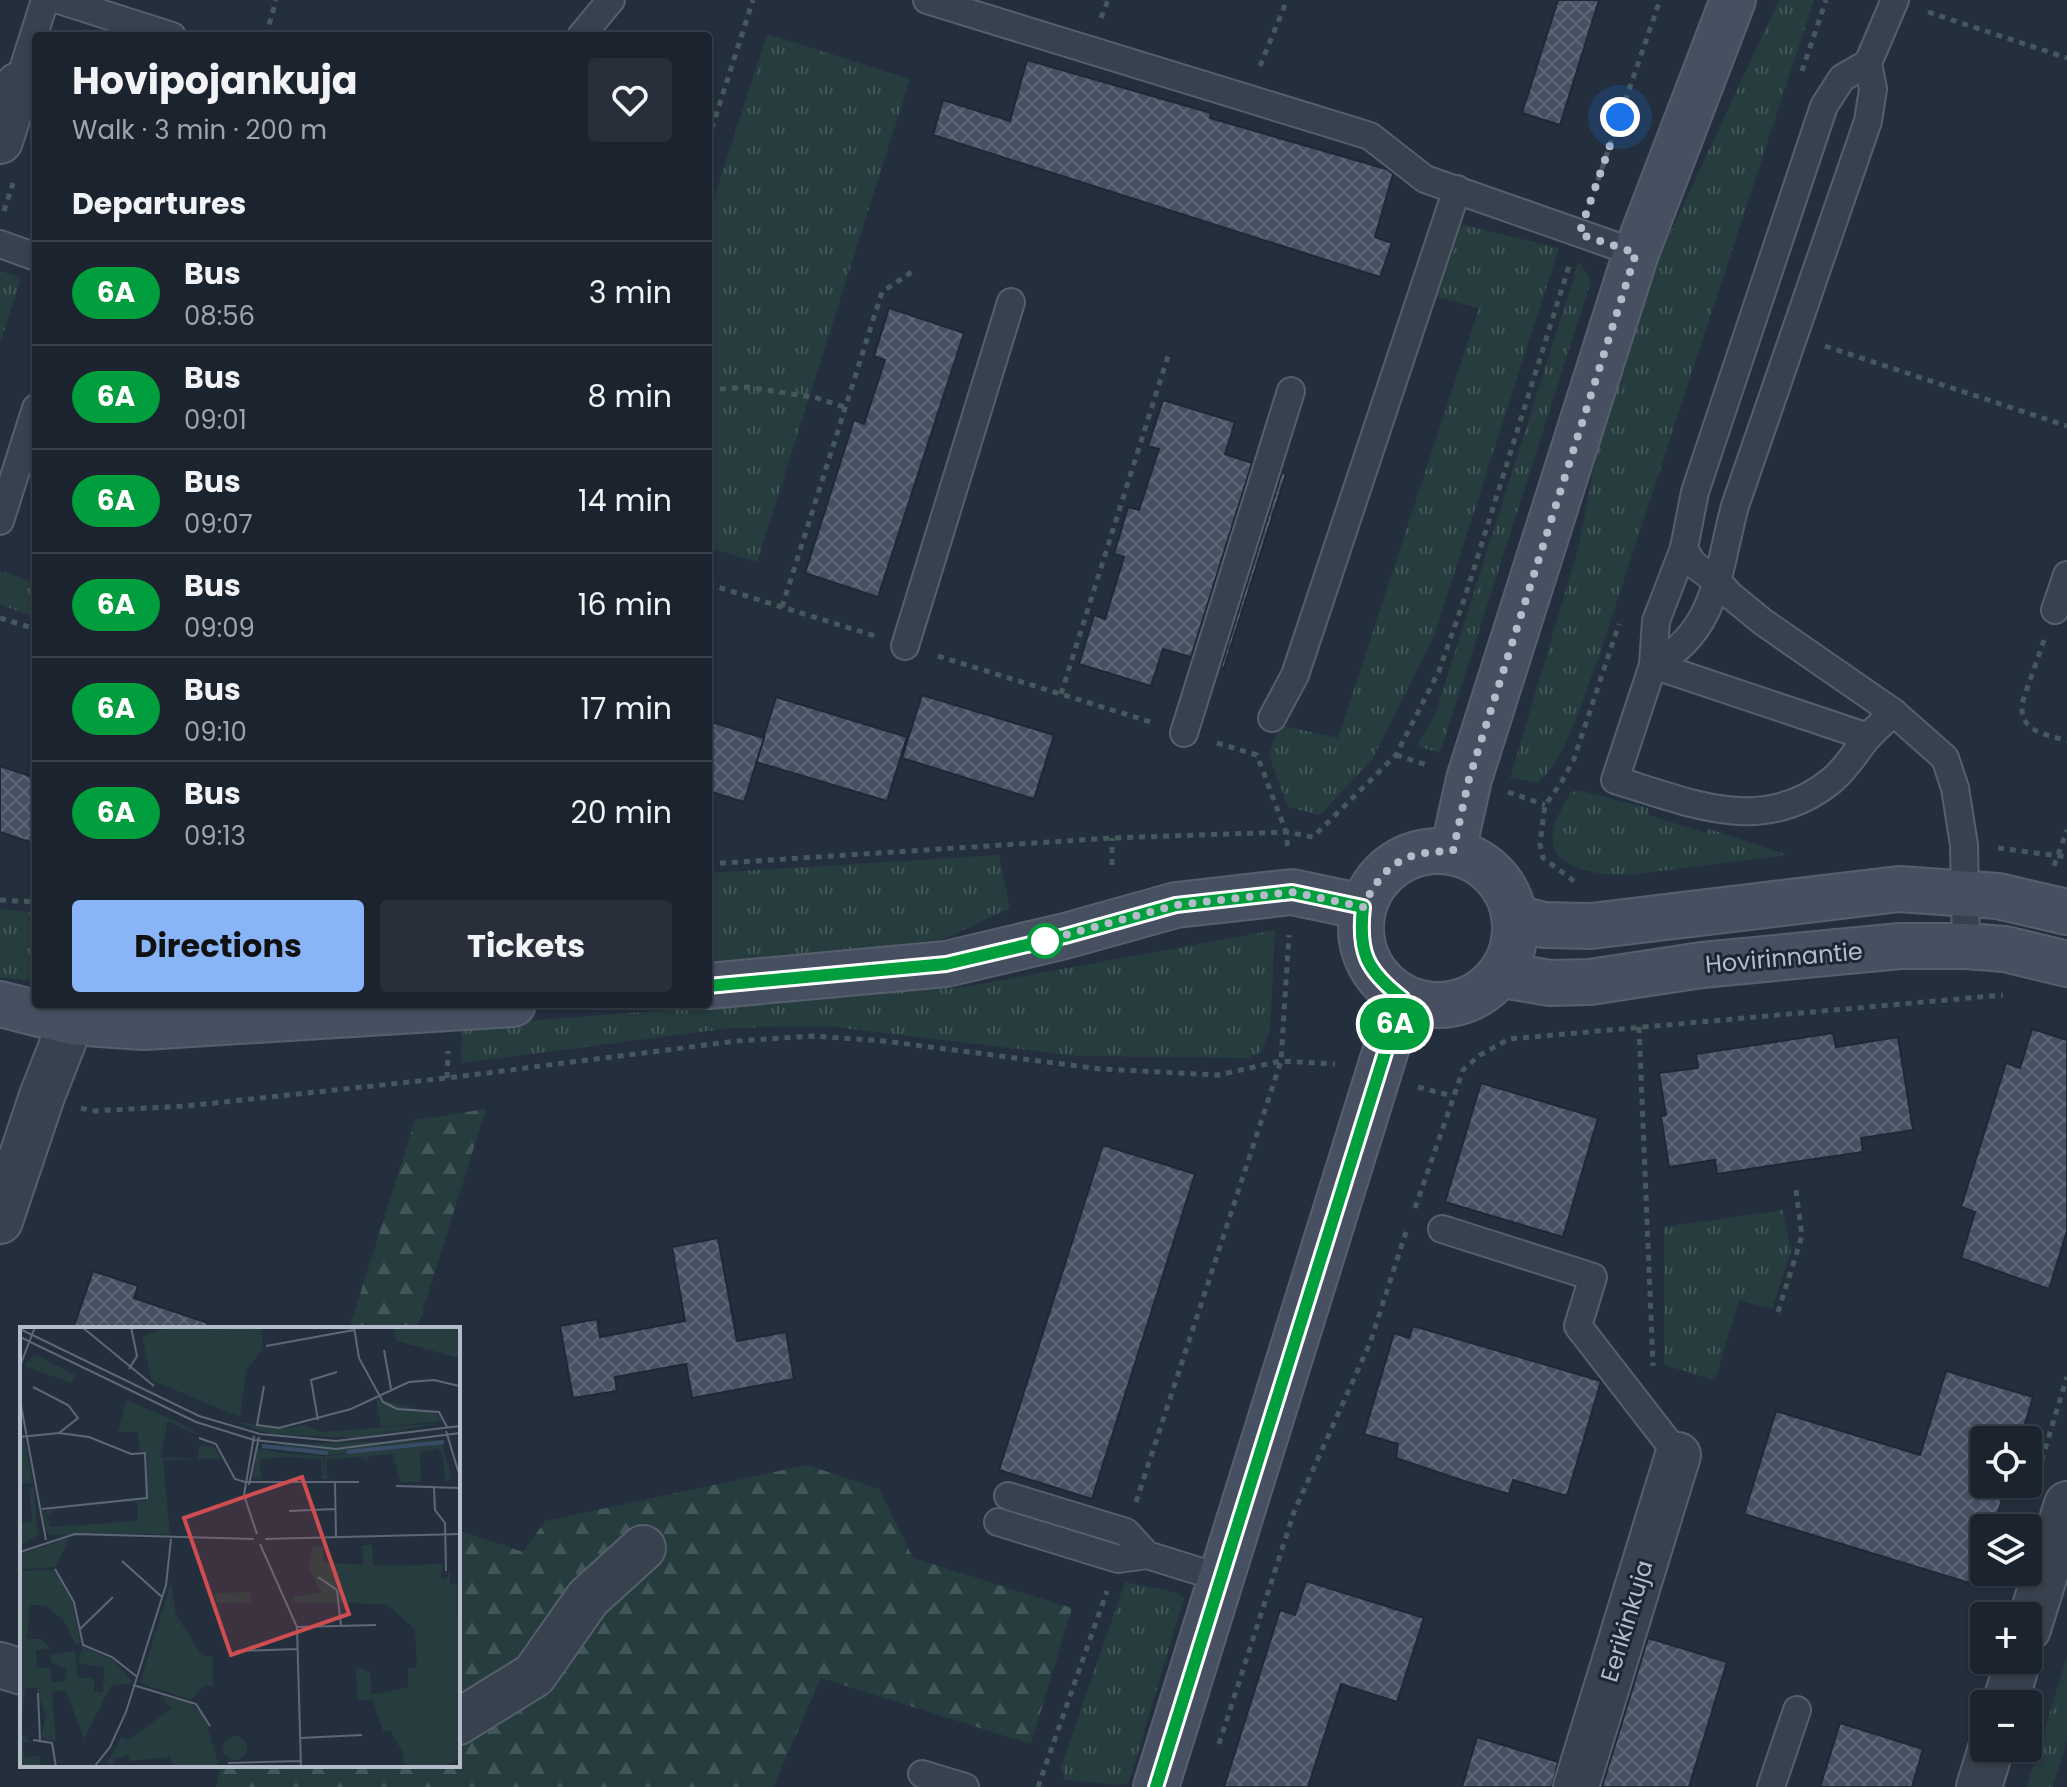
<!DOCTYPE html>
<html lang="en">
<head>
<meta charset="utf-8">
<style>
  body { margin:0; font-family:Poppins,sans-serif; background:#282f3a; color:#f1f3f6; height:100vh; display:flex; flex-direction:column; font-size:30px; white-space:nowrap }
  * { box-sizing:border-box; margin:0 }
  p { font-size:26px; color:#a0a4aa }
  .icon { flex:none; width:44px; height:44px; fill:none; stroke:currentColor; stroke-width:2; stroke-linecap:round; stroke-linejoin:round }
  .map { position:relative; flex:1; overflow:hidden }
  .drawer { position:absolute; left:32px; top:32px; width:680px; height:976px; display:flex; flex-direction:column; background:#1b232e; border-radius:8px; box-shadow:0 2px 6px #0004,0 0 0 2px #39404a }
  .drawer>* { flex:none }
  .badge { padding:0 16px; border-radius:26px; font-size:28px; line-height:52px }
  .fabs { position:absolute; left:1970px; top:1426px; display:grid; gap:16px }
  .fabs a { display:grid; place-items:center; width:72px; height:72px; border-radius:8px; background:#1b232e; box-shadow:0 2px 6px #0004,0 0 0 2px #39404a; font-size:40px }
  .you { position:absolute; width:40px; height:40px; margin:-20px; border:6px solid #fff; border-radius:50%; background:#1a73e8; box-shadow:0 0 0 12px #1a73e833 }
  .map>.badge { position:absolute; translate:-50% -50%; box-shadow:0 0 0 4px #fff }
  h2 { padding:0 40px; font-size:30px; line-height:72px }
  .round { display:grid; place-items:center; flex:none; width:84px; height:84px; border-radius:8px; background:#282f3a }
  .headline { display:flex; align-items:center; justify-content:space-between; height:136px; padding:0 40px }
  h1 { font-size:38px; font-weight:700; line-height:60px }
  .cta { display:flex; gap:16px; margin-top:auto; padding:16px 40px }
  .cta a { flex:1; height:92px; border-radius:8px; background:#8ab4f8; color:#111; font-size:32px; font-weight:700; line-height:92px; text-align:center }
  .cta a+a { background:#282f3a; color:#f1f3f6 }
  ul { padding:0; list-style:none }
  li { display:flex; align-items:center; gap:24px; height:104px; padding:0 40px; border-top:2px solid #39404a }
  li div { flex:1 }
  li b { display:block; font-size:30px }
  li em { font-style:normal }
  li .badge { min-width:88px; font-weight:700; text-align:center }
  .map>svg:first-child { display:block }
  .grass { fill:url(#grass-tufts) }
  .forest { fill:url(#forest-firs) }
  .building { fill:url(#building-cross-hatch); stroke:#1f2835; stroke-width:2 }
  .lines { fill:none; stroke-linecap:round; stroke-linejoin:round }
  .lane-casing { stroke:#565f6c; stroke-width:30 }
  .street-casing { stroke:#565f6c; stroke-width:48 }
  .secondary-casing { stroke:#565f6c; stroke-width:48 }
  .path { stroke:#44595c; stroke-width:5; stroke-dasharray:6 6; stroke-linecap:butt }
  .lane { stroke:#38414e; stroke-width:26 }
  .street { stroke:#38414e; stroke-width:44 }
  .secondary { stroke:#465061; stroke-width:44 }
  .line-casing { stroke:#fff; stroke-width:18 }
  .line { stroke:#009e3d; stroke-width:12 }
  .walk { stroke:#b4bcc9; stroke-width:8; stroke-dasharray:0 14.4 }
  .stop-dot { fill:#fff; stroke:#009e3d; stroke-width:4 }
  .labels { text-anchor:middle; stroke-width:6; stroke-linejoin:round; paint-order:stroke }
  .street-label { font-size:24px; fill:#b4bcc9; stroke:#1d2633 }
  .inset-river { fill:none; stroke:#394c67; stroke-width:4 }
  .inset-road { fill:none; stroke:#5e6776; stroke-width:2 }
  .view { fill:#ce4d50; fill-opacity:0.15; stroke:#ce4d50; stroke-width:4 }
  .inset-edge { fill:none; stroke:#b4bcc9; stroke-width:4 }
</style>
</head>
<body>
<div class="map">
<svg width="2067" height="1787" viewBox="0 0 2067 1787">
  <defs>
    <pattern id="grass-tufts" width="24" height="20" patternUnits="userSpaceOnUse" patternTransform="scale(2)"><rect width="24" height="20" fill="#263c3f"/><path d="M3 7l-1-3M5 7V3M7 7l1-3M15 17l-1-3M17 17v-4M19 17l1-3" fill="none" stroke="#435659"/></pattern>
    <pattern id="forest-firs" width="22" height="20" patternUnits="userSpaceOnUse" patternTransform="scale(2)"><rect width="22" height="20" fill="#263c3f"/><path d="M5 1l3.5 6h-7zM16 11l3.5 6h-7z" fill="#435659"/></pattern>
    <pattern id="building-cross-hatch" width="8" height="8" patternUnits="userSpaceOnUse" patternTransform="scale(2)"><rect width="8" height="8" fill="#455162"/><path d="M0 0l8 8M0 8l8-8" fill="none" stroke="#5d6877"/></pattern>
  </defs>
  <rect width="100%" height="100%" fill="#242f3e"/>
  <g class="grass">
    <path d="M 1779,0 L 1814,0 L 1598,659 C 1583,697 1569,755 1538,783 L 1510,778 L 1578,549 L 1592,477 L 1615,378 L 1648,281 Z"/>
    <path d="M 767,34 L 910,79 L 757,562 L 708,547 L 708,217 Z"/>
    <path d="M 1459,224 L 1559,248 L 1434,636 L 1372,760 L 1320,815 L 1288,807 L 1269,756 L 1279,725 L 1338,738 L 1479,308 L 1435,297 Z"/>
    <path d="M 1579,261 L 1591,281 L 1440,753 L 1417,746 L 1436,712 Z"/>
    <path d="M 0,271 L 21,278 L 0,344 Z"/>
    <path d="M 36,564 L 36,617 L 0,605 L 0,571 L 31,581 Z"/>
    <path d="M 1581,791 L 1648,808 L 1648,815 L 1706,833 L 1709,829 L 1788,855 L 1628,875 C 1601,875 1546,871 1553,832 C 1555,818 1565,804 1571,792 Z"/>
    <path d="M 999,855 L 1010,908 L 944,939 L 787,958 L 708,964 L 708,873 Z"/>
    <path d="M 0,909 L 36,913 L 36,982 L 0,977 Z"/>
    <path d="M 1275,930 L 1270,1030 L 1261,1052 L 1248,1058 L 1077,1056 L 825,1026 L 731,1028 L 461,1063 L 462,1026 L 965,987 Z"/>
    <path d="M 1783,1210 L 1791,1251 L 1772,1309 L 1739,1300 L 1715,1380 L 1664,1365 L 1664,1227 Z"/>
    <path d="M 1125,1582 L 1178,1593 L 1184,1598 L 1129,1782 L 1121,1785 L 1065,1780 L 1061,1767 Z"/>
    <path d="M 2067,1657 L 2067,1741 L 2053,1787 L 2027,1787 Z"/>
  </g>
  <g class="forest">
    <path d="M 486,1109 L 417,1329 L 349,1329 L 415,1120 Z"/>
    <path d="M 807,1465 L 879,1489 L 913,1558 L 1072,1608 L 1031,1744 L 821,1678 L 773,1787 L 216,1787 L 221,1765 L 458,1765 L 458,1530 L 523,1552 L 545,1521 Z"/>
  </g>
  <g class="building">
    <path d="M 1558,0 L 1599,0 L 1560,125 L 1522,113 Z"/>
    <path d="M 1027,60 L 1211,113 L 1210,118 L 1386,169 L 1393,174 L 1375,237 L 1392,243 L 1380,277 L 933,135 L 943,100 L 1010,121 Z"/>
    <path d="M 889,308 L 964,333 L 878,597 L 805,573 L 854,420 L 864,424 L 885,360 L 874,356 Z"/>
    <path d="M 1163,400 L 1235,422 L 1225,454 L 1252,463 L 1191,657 L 1163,649 L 1151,686 L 1079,664 L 1094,615 L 1105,619 L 1124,557 L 1114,554 L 1128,507 L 1139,510 L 1159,449 L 1148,446 Z"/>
    <path d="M 1282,472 L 1286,474 L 1224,668 L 1221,667 Z"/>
    <path d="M 922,695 L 1054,735 L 1034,799 L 902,758 Z"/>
    <path d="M 776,697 L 907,737 L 887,801 L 756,762 Z"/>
    <path d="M 708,721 L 764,738 L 744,802 L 708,791 Z"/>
    <path d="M 0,766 L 36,778 L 36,844 L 0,832 Z"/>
    <path d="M 2032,1029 L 2067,1040 L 2067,1231 L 2049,1289 L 1961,1258 L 1975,1212 L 1961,1207 L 1997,1092 L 2006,1063 L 2020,1068 Z"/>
    <path d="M 1833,1033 L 1836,1047 L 1898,1037 L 1913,1130 L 1861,1138 L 1863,1152 L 1821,1158 L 1717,1174 L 1715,1160 L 1669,1167 L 1661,1116 L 1666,1115 L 1659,1073 L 1698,1068 L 1696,1054 Z"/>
    <path d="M 1481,1083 L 1598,1118 L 1563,1237 L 1445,1202 Z"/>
    <path d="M 1103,1145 L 1195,1174 L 1092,1499 L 999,1470 Z"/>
    <path d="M 718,1238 L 737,1341 L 786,1332 L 794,1379 L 692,1398 L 686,1364 L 615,1377 L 617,1391 L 573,1398 L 560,1326 L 597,1319 L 600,1337 L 685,1321 L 672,1247 Z"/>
    <path d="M 93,1271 L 138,1286 L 134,1298 L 208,1323 L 207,1329 L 73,1329 Z"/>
    <path d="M 1413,1326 L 1601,1381 L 1567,1496 L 1513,1480 L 1509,1494 L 1467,1482 L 1396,1458 L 1398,1444 L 1364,1434 L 1394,1333 L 1409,1338 Z"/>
    <path d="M 1946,1371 L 2033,1397 L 2020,1440 L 1984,1440 L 1984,1484 L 2007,1484 L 1993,1528 L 1984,1528 L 1984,1559 L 1976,1585 L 1744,1514 L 1776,1411 L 1920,1455 Z"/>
    <path d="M 1306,1581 L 1424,1618 L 1397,1702 L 1341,1684 L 1308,1787 L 1224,1787 L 1280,1610 L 1295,1615 Z"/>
    <path d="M 1648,1638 L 1727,1662 L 1689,1787 L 1602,1787 Z"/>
    <path d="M 1840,1723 L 1923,1749 L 1912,1787 L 1820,1787 Z"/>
    <path d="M 1477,1737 L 1558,1762 L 1552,1787 L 1462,1787 Z"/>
  </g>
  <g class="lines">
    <defs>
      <g id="lane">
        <path d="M 59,0 L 172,36"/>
        <path d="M 927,0 L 1370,136 L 1425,179 L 1636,253"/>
        <path d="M 581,36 L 611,0"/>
        <path d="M 1868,63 L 1842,78 L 1824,106 L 1695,492 L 1684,548 L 1656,621 L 1653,665 L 1615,780 C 1689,802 1762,837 1831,781 C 1846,769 1855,753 1867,738 C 1875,729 1885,721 1893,712"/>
        <path d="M 18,85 L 45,0"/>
        <path d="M 0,244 L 36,257"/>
        <path d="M 0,521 L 36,408"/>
        <path d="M 1684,548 L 1692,563 L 1719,583 L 1730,595 L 1763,622 L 1893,712 L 1945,758 L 1955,788 L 1964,845 L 1966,946"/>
        <path d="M 2055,610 L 2067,575"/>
        <path d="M 905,646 L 1011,302"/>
        <path d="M 1653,665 C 1718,632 1718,568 1735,506 L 1868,121 L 1873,89 L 1868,63 L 1895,0"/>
        <path d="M 1653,665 L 1868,737"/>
        <path d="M 1272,718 L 1295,675 L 1457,189"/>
        <path d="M 1184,733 L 1291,391"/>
        <path d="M 1442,1229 L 1593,1277 L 1578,1326 L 1678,1455"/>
        <path d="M 1008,1496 L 1126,1532 L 1147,1555"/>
        <path d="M 998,1522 L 1118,1559 L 1147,1555 L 1221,1578"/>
        <path d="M 922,1774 L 965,1787"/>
        <path d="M 1771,1787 L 1797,1710"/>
      </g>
      <g id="street">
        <path d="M 0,141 L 18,85"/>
        <path d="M 0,1221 L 42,1096 L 71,1022"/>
        <path d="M 2028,1629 L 2067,1504"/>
        <path d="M 0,1665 L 22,1672"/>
        <path d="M 2005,1704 L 2018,1660"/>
        <path d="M 458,1722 L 534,1675 L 588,1598 L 643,1548"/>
        <path d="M 1576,1787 L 1678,1455"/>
        <path d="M 1979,1787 L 1991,1748"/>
      </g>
      <g id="secondary">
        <circle cx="1438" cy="928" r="77"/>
        <path d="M 1453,851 L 1469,779 L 1636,253 L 1733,0"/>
        <path d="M 1516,918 L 1544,925 L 1591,926 L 1899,889 L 1998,896 L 2067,912"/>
        <path d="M 1502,975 L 1550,983 L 1590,982 L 1702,965 L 1900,946 L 1966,946 L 2005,949 L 2067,964"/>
        <path d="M 708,986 L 946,964 L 1065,936 L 1176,905 L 1292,892 L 1363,907"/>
        <path d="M 0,1004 L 71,1022 L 144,1027 L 513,1004"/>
        <path d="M 1156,1787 L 1402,998"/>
      </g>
    </defs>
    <use href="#lane" class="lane-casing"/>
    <use href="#street" class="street-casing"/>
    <use href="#secondary" class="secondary-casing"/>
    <g class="path">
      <path d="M 1928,12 L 2067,58"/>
      <path d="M 1101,18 L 1108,0"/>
      <path d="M 266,36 L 276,0"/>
      <path d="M 1260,66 L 1287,0"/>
      <path d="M 1802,71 L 1826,0"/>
      <path d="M 708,140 L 753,0"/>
      <path d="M 1590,203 L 1660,0"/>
      <path d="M 4,211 L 13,183"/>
      <path d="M 1825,346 L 2067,426"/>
      <path d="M 708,390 L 747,387 L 817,398 L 844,407"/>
      <path d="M 708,584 L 875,636"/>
      <path d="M 782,607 L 882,292 L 913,271"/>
      <path d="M 0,618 L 36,629"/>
      <path d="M 2044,640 L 2022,703 C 2020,733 2044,733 2067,741"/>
      <path d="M 938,656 L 1154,723"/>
      <path d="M 1061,694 L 1169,353"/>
      <path d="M 1217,743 L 1257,755 L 1286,832 L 1288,850"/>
      <path d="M 1396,755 L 1430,766"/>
      <path d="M 1508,792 L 1545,805"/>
      <path d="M 1998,848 L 2067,857"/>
      <path d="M 708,864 L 1112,838 L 1286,832 L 1313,837 L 1396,755 L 1439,671 L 1465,597 L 1569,266"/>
      <path d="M 1112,865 L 1112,838"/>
      <path d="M 2054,866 L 2067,830"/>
      <path d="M 1574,881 L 1543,858 L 1540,844 L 1545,805 L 1561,783 L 1574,759 L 1619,624"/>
      <path d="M 0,900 L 36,902"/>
      <path d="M 1639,1027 L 1653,1366"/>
      <path d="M 447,1078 L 448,1051"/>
      <path d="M 1418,1087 L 1452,1096"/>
      <path d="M 81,1108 L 92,1111 L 186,1106 L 447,1078 L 737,1041 L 812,1036 L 884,1041 L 1101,1069 L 1218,1075 L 1281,1061 L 1335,1064"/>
      <path d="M 1415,1208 L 1463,1070 L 1480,1055 L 1509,1039 L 2003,995"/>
      <path d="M 1778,1312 L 1802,1236 L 1796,1190"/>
      <path d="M 2038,1472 L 2067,1377"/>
      <path d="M 1136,1502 L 1281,1061 L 1289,935"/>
      <path d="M 1219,1744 L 1294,1512 L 1370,1343 L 1406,1232"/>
      <path d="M 1038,1787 L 1107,1591"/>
    </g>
    <use href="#lane" class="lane"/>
    <use href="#street" class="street"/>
    <use href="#secondary" class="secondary"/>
  </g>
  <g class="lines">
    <defs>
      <path id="line" d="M 708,986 L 946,964 L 1065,936 L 1176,905 L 1292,892 L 1363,907 C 1358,952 1366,970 1402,998 L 1156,1787"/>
    </defs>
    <use href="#line" class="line-casing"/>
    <use href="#line" class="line"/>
    <path class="walk" d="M 1045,941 L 1035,943 L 1176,905 L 1292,892 L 1363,907 C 1384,863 1405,851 1453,851 L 1469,779 L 1636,253 L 1579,234 L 1620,117"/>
  </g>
  <circle class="stop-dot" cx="1045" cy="941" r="16"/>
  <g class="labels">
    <g class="street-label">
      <text transform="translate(1784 958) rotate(-5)" y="8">Hovirinnantie</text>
      <text transform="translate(1627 1621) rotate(-73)" y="8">Eerikinkuja</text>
    </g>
  </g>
  <g transform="translate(20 1327)">
    <rect width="440" height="440" fill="#242f3e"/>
    <path d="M 356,72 L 416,86 L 422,94 L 361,100 ZM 106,73 L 137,86 L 141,130 L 178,132 L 179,118 L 194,120 L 202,132 L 143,133 L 150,207 L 31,208 L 26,204 L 23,187 L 28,183 L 36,182 L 26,189 L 31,200 L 118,194 L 118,176 L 107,174 L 126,174 L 128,134 L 126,125 L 119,124 L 118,105 L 98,105 ZM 215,94 L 262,102 L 286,98 L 301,105 L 421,96 L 337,111 L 249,107 ZM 0,111 L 4,111 L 13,156 L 0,156 ZM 421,113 L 432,151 L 425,155 L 423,128 L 417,121 L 400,125 L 401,155 L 380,155 L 373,127 L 349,129 L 347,135 L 346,125 L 345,135 L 343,130 L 306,132 L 307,150 L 312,152 L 302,152 L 301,132 L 268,130 L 240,132 L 241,153 L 232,149 L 238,121 L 261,126 L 303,129 L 305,150 L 305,129 L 341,126 L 299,128 L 243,118 ZM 9,160 L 14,160 L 18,208 L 0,219 L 0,196 L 12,195 ZM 49,211 L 36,240 L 0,242 L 0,227 ZM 151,255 L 156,288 L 182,328 L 193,330 L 193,359 L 184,359 L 171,373 L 120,356 ZM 231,265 L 231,275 L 196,276 L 195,266 ZM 336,340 L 350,345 L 352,373 L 337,373 Z" fill="#263c3f"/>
    <path d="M 193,0 L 242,0 L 242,17 L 229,16 L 229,4 L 199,6 ZM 375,0 L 440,0 L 440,31 L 376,14 ZM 14,27 L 55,48 L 51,56 L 4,39 ZM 137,86 L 172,102 L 179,109 L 148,94 L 141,130 ZM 342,218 L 352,218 L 353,239 L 424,237 L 420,250 L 426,252 L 430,244 L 430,257 L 437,258 L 440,431 L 426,439 L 384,440 L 382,424 L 370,404 L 363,404 L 351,368 L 388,360 L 388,341 L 397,340 L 395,302 L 366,277 L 275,275 L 273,270 L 301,265 L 289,241 L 293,220 L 303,220 L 303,235 L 343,238 ZM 35,243 L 53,277 L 60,315 L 56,318 L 44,294 L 25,278 L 10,278 L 7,312 L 21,312 L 31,322 L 16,323 L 17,341 L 31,341 L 32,355 L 46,354 L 47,343 L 31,335 L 31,328 L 55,324 L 58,351 L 74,351 L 74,365 L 83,365 L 84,341 L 58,336 L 62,320 L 93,333 L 113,356 L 91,359 L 64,412 L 46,364 L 32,365 L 36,414 L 21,411 L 26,390 L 16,360 L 5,361 L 1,406 L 12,415 L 2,415 L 5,430 L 19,429 L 20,437 L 34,440 L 0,440 L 0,244 ZM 141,369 L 169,375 L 185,389 L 199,440 L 153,440 L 150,430 L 110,434 L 108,428 L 93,433 L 95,440 L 85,440 L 101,410 L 108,413 L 151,382 Z" fill="#263c3f"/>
    <path d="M 150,0 L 229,4 L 229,15 L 242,17 L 243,22 L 226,43 L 220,90 L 131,53 L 122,9 ZM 160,333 L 188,335 L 186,354 L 158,351 ZM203 421a12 12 0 1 1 24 0a12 12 0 1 1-24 0Z" fill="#263c3f"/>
    <path class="inset-river" d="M 242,119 L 308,126M 327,125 L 424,115"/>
    <path class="inset-road" d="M 62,0 L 134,59M 334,0 L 339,31 L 363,75 L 377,82 L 419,85 L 427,100M 0,2 L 179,89 L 240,107 L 316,114 L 440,99M 0,10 L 176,95 L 234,113 L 316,122 L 440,106M 246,19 L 334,3M 364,23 L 371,62M 0,39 L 15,0M 109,42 L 117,29 L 111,0M 244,59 L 237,98 L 259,101 L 331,82 L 389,55 L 414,53 L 439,59M 0,73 L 26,213M 298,93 L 291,53 L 317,45M 426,104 L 440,150M 234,109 L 224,168 L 237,207M 0,110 L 39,106 L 58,91 L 48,78 L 13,60M 179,111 L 196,117 L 215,152 L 225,155 L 339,155M 315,155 L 316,210M 229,158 L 239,110M 414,160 L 376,159 L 439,161M 414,160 L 415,183 L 425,196 L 426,244M 22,182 L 127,171 L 125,126 L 111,127 L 69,110 L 39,106M 269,184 L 315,182M 245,212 L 440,207M 240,217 L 277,300 L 281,440M 0,225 L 55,207 L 234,212M 102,234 L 142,270M 35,242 L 54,275 L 63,318 L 92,330 L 116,349M 298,250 L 317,263 L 321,299M 277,300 L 356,298M 60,302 L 93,270M 216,324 L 278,322M 113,358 L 176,377 L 190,399M 18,366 L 20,414M 280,411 L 342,408M 13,413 L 32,416 L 36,440M 208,436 L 280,434M 74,440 L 90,420 L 106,385 L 146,258 L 151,212"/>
    <path class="view" d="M 282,150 L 329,287 L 211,328 L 164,191 Z"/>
    <rect width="440" height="440" class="inset-edge"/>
  </g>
</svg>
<div class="fabs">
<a><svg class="icon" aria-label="locate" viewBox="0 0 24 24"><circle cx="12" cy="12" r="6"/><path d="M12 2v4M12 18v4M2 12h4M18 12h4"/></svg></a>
<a><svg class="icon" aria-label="layers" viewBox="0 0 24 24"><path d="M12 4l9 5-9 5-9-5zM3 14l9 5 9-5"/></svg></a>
<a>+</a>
<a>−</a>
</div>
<div class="you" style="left:1620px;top:117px"></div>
<b class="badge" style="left:1395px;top:1024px;background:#009e3d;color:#fff">6A</b>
<section class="drawer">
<div class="headline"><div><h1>Hovipojankuja</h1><p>Walk · 3 min · 200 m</p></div><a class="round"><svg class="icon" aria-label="heart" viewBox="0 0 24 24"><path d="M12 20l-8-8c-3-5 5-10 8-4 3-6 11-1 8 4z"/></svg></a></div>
<h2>Departures</h2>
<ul>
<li><span class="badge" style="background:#009e3d;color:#fff">6A</span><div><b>Bus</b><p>08:56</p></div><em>3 min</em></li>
<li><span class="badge" style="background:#009e3d;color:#fff">6A</span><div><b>Bus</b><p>09:01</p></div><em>8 min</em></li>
<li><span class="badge" style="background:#009e3d;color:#fff">6A</span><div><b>Bus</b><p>09:07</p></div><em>14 min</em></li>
<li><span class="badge" style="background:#009e3d;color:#fff">6A</span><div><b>Bus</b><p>09:09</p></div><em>16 min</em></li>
<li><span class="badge" style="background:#009e3d;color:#fff">6A</span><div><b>Bus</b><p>09:10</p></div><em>17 min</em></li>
<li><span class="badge" style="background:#009e3d;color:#fff">6A</span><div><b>Bus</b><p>09:13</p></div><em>20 min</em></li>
</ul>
<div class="cta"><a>Directions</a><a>Tickets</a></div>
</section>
</div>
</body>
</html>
